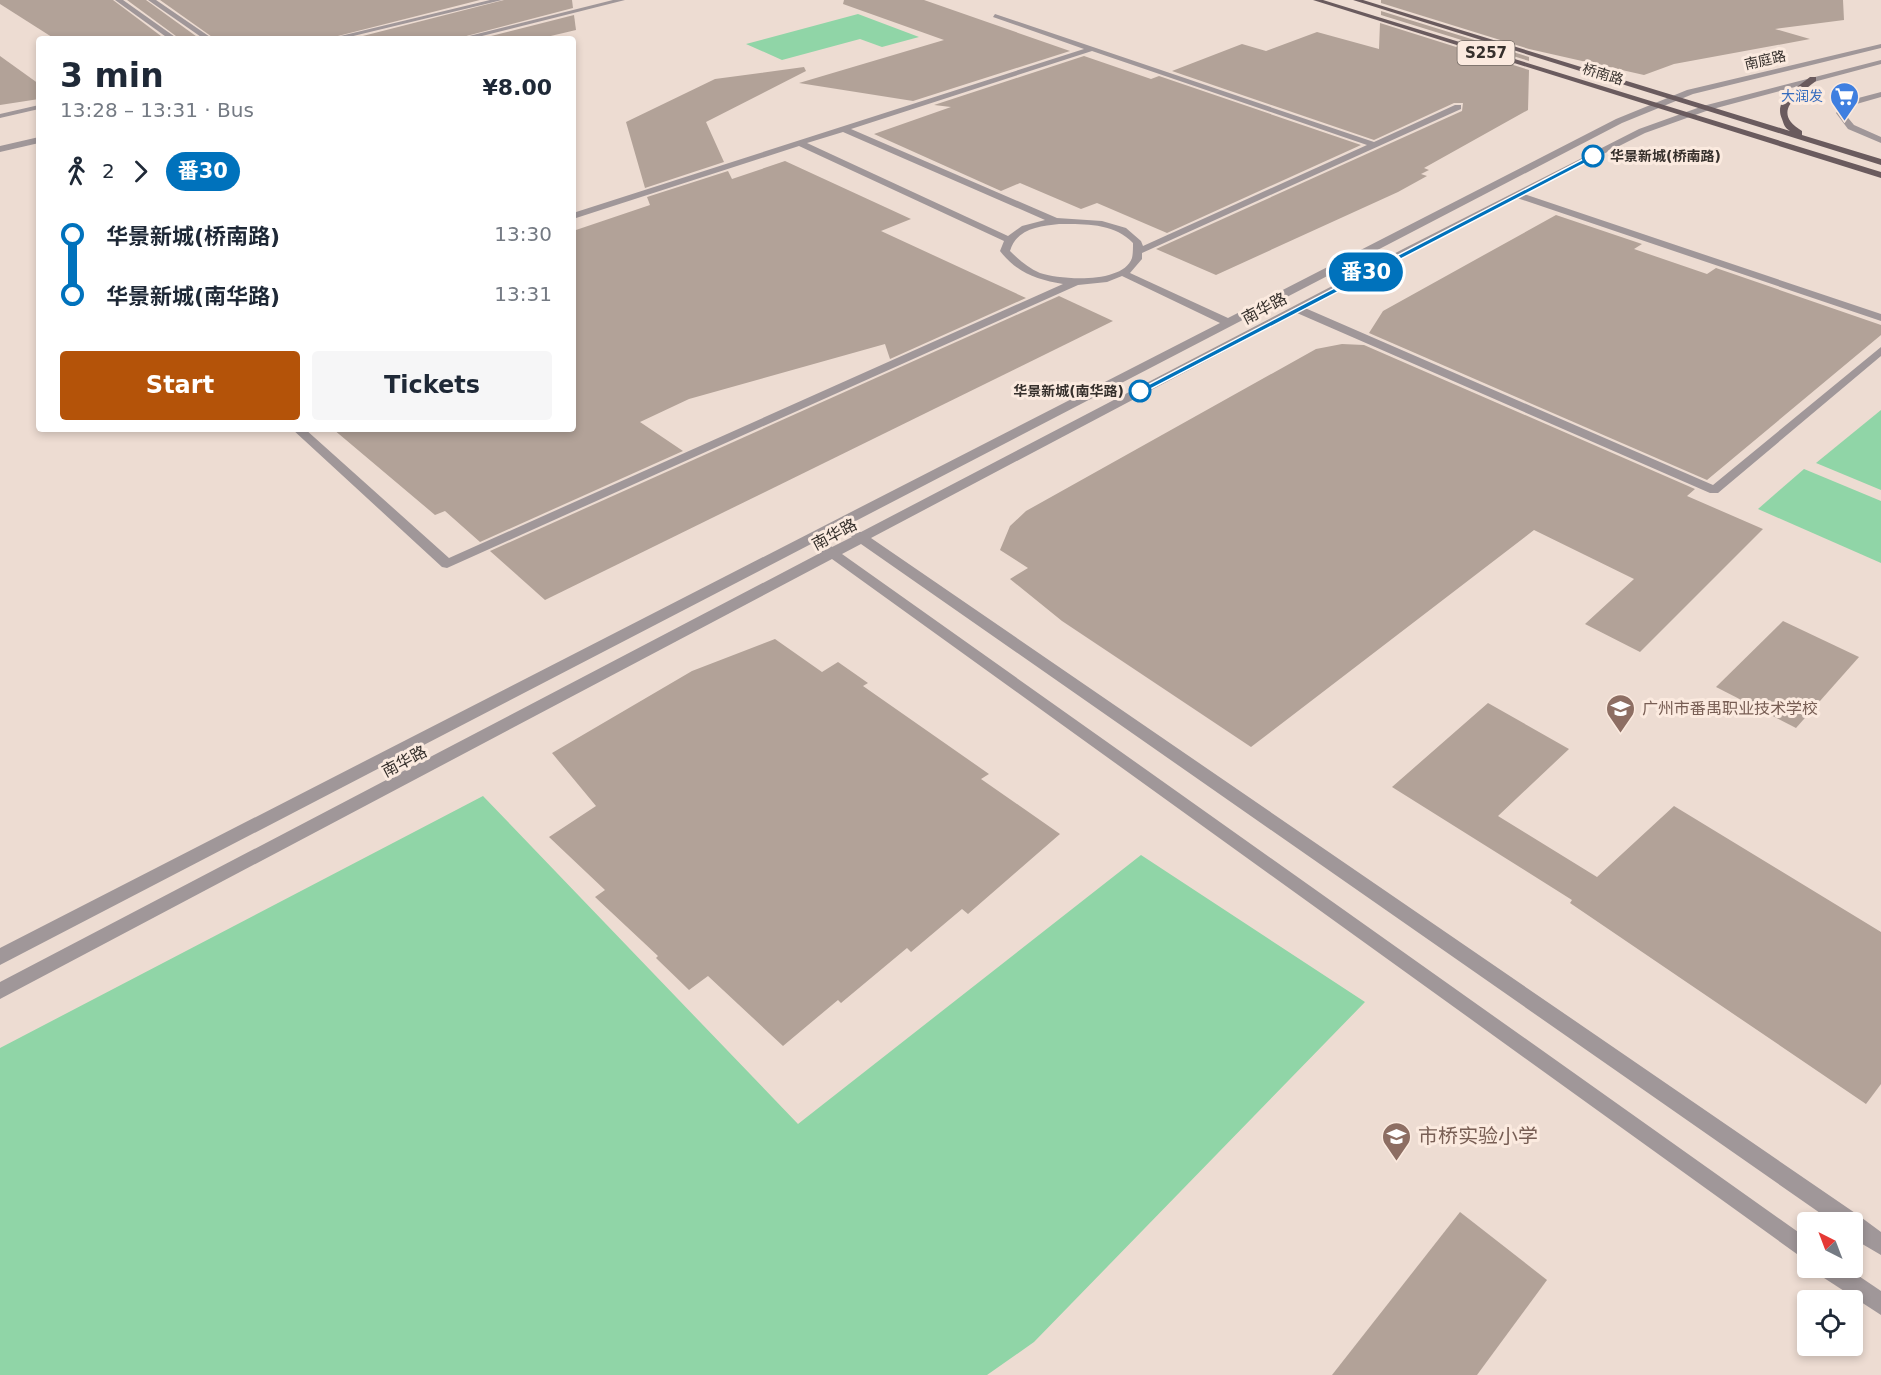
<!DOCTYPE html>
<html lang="en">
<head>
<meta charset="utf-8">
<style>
  body { margin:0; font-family:"DejaVu Sans","Noto Sans SC",sans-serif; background:#f6f6f7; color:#1f2937; height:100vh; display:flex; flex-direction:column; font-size:22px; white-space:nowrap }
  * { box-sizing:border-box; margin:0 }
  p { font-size:20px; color:#747a83 }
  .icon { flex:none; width:33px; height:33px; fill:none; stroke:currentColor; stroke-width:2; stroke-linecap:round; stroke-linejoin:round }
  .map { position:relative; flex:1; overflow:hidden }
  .side { position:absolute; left:36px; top:36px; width:540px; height:396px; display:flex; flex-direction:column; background:#fff; border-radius:6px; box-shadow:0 3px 9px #0003 }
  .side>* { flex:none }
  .badge { padding:0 12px; border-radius:20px; font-size:21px; line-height:39px }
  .needle { width:39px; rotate:318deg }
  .fabs { position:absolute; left:1797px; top:1212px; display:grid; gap:12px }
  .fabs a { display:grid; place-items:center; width:66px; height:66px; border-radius:6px; background:#fff; box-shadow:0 3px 9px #0003; font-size:30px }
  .map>.badge { position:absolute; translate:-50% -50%; box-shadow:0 0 0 3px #fff }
  .legs { display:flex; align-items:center; gap:9px; height:66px; padding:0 24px; font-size:20px }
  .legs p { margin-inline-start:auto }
  .headline { display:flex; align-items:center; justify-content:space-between; height:102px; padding:0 24px }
  h1 { font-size:33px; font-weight:700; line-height:45px }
  .cta { display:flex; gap:12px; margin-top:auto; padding:12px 24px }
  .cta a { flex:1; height:69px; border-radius:6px; background:#b45309; color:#fff; font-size:24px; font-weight:700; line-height:69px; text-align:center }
  .cta a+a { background:#f6f6f7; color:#1f2937 }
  ul { padding:0 24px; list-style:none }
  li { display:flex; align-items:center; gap:21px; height:60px; font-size:22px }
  li i { display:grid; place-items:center; width:9px; height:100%; margin:0 8px; background:currentColor }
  li i::after { content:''; width:15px; height:15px; margin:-8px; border:4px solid; border-radius:50%; background:#fff }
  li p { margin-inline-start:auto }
  li:first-child i { background:linear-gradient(#0000 50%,currentColor 0) }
  li:last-child i { background:linear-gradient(currentColor 50%,#0000 0) }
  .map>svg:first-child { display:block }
  .green { fill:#90d5a7 }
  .building { fill:#b2a298 }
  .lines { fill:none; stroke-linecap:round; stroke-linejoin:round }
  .minor { fill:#a09799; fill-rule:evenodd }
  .major { fill:#6a5b5e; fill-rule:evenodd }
  .line-1 { fill:#0072bc; stroke:#fff; stroke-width:1.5 }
  .stop-1-dot { fill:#fff; stroke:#0072bc; stroke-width:3 }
  .labels { text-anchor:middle; stroke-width:6; stroke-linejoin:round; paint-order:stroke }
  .far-street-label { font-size:14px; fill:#36302c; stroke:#fbeadf }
  .far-shop-label { font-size:14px; fill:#366cbe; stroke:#fbeadf; text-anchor:end }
  .far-stop-label { font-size:14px; font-weight:bold; fill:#36302c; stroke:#fbeadf; text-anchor:start }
  .shield { fill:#fbeadf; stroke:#716862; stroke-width:1.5 }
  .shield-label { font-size:15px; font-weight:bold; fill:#36302c }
  .street-label { font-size:16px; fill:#36302c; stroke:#fbeadf }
  .education-label { font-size:16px; fill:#785e54; stroke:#fbeadf; text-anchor:start }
  .near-education-label { font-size:20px; fill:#785e54; stroke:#fbeadf; text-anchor:start }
</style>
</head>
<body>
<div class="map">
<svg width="1881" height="1375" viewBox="0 0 1881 1375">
  <rect width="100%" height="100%" fill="#eddcd2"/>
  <g class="green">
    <path d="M 858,14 L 919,37 L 882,47 L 860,39 L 782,60 L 746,44 Z"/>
    <path d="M 1881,410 L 1881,490 L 1816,463 Z"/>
    <path d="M 1804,469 L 1881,501 L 1881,563 L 1758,509 Z"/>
    <path d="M 483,796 L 798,1124 L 1141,855 L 1365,1002 L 1034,1342 L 987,1375 L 0,1375 L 0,1048 Z"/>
  </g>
  <g class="building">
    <path d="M 0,0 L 113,0 L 165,39 L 55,39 L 0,4 Z"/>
    <path d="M 127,0 L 146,0 L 200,39 L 180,39 Z"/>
    <path d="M 160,0 L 480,0 L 326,39 L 215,39 Z"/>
    <path d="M 504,0 L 572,0 L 573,8 L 455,39 L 351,39 Z"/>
    <path d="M 844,0 L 924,0 L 1070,51 L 913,101 L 799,83 L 944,40 L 843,4 Z"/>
    <path d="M 1381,0 L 1843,0 L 1844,20 L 1775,29 L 1810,39 L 1674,64 L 1644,75 L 1529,49 L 1381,3 Z"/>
    <path d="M 1381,11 L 1529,57 L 1529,61 L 1381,15 Z"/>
    <path d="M 574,15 L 576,30 L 538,39 L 479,39 Z"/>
    <path d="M 1380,23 L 1529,70 L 1528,110 L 1424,168 L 1429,170 L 1421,174 L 1427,176 L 1398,192 L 1216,275 L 1156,249 L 1462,111 L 1463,103 L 1454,103 L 1374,140 L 1172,71 L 1242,44 L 1266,51 L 1317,32 L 1379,49 Z"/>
    <path d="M 0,56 L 39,84 L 39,99 L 0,105 Z"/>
    <path d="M 1084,56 L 1151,79 L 1159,76 L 1361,145 L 1167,233 L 1097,203 L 1081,209 L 1020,183 L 1001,191 L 874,134 L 951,107 L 934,105 Z"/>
    <path d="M 804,67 L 806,71 L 706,122 L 724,162 L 645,188 L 626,122 L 715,79 Z"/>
    <path d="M 785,161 L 911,219 L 881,231 L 1026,298 L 890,359 L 885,344 L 689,399 L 640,422 L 683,451 L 480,542 L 445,511 L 435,515 L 333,429 L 573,429 L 573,231 L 650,205 L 647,197 L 728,171 L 732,179 Z"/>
    <path d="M 1556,215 L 1642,244 L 1634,249 L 1707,274 L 1716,268 L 1881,325 L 1881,335 L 1707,480 L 1369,333 L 1383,311 Z"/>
    <path d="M 1059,296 L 1113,321 L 545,600 L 490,551 Z"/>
    <path d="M 1342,344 L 1364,345 L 1695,489 L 1687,496 L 1763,529 L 1640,652 L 1585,624 L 1634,579 L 1534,530 L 1251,747 L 1062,621 L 1010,579 L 1028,568 L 1000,550 L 1010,526 L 1026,511 L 1316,349 Z"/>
    <path d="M 1783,621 L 1859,657 L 1796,728 L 1716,687 Z"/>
    <path d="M 775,639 L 822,672 L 838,662 L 868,683 L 863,686 L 989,774 L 981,779 L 1060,834 L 968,914 L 962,909 L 911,952 L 907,948 L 841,1003 L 838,1000 L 783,1046 L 708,976 L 689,990 L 656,958 L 658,956 L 595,897 L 605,890 L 549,837 L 596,806 L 552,753 L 692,671 Z"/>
    <path d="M 1488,703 L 1569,749 L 1498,816 L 1597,877 L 1674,806 L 1881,932 L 1881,1084 L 1866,1104 L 1570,903 L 1572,900 L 1392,787 Z"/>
    <path d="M 1460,1212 L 1547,1280 L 1477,1375 L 1332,1375 Z"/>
  </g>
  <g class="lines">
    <g class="minor">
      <path d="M 115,0 L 123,0 L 178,39 L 169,39 Z"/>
      <path d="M 148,0 L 156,0 L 213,39 L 204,39 Z"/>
      <path d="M 490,0 L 502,0 L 341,39 L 328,39 Z"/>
      <path d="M 613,0 L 625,0 L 470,39 L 457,39 Z"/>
      <path d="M 995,14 L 1374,142 L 1455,105 L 1461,105 L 1461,109 L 1142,253 L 1142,259 L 1130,273 L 1228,318 L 1616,119 L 1687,90 L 1881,44 L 1881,48 L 1693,94 L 1622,123 L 821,539 L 832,547 L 852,537 L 849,534 L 851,531 L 861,532 L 1405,248 L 1639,129 L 1703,106 L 1881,60 L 1881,64 L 1709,110 L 1645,133 L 1524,194 L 1881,314 L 1881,321 L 1517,198 L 1305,308 L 1713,485 L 1881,347 L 1881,356 L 1718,493 L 1710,493 L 1297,313 L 871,538 L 1858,1215 L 1881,1232 L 1881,1255 L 1852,1238 L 1852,1222 L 1833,1222 L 861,544 L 842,554 L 1808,1239 L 1808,1262 L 832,559 L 0,999 L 0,982 L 822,552 L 811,544 L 0,965 L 0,948 L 1220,323 L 1122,276 L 1107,282 L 1078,285 L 447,568 L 442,567 L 292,429 L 305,429 L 449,558 L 1063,284 C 1037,280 1016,272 1000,251 L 1004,241 L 799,146 L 573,219 L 573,213 L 1084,49 L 993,17 ZM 1092,51 L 1367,145 L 1143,246 L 1141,241 L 1126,228 L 1102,221 L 1057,218 L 851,129 ZM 843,132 L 1045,220 L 1022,226 L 1008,236 L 807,143 ZM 1059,224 C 1085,224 1114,223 1133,243 C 1133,248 1133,254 1132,258 C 1123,284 1061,280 1040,273 C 1028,268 1019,260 1010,251 C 1016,229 1039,226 1059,224 Z"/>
      <path d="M 1881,92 L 1881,97 L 1853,105 L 1844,113 L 1854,125 L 1881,137 L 1881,143 L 1848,129 L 1836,113 L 1847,101 Z"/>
      <path d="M 39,105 L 39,109 L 0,118 L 0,114 Z"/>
      <path d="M 39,137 L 39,143 L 0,152 L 0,146 Z"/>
      <path d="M 1818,1268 L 1847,1268 L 1881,1291 L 1881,1315 L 1821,1276 Z"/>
    </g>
    <g class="major">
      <path d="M 1313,0 L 1323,0 L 1881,172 L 1881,178 Z"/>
      <path d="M 1353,0 L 1363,0 L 1790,131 C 1785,128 1784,125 1782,119 C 1773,100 1797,88 1810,77 L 1816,77 L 1816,81 C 1798,95 1770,112 1802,131 L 1802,135 L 1881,159 L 1881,165 Z"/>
    </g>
  </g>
  <path class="line-1" d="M 1593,154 L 1595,158 L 1143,393 L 1136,391 Z"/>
  <defs>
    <symbol id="supermarket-pin" viewBox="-11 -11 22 30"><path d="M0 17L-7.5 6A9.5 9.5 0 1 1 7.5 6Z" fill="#3f7fe0" stroke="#fbeadf"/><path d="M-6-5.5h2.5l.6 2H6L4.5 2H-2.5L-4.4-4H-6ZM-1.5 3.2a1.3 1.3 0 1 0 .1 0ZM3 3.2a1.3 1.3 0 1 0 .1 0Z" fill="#fff"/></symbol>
    <symbol id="school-pin" viewBox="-11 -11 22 30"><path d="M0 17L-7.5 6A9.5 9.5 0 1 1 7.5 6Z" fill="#8d6e63" stroke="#fbeadf"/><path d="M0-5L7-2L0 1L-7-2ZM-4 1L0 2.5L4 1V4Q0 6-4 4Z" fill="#fff"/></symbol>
  </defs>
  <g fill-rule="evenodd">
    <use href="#supermarket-pin" x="1828" y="80" width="33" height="45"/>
    <use href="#school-pin" x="1604" y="692" width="33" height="45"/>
    <use href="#school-pin" x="1380" y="1120" width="33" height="45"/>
  </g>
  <g class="stop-1-dot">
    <circle cx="1593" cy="156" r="10"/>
    <circle cx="1140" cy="391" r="10"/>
  </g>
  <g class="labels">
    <g class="far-street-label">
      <text transform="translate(1765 60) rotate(-13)" y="5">南庭路</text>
      <text transform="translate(1603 74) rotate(17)" y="5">桥南路</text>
    </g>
    <g class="far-shop-label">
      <text x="1823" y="101">大润发</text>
    </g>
    <g class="far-stop-label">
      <text x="1610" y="161">华景新城(桥南路)</text>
      <text x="1124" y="396" text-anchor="end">华景新城(南华路)</text>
    </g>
    <rect class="shield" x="1457.5" y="41" width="57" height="24" rx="4.5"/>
    <g class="shield-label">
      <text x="1486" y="58">S257</text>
    </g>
    <g class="street-label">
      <text transform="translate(1264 308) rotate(-28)" y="6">南华路</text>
      <text transform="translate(834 534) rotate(-28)" y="6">南华路</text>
      <text transform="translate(404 761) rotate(-28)" y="6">南华路</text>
    </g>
    <g class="education-label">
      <text x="1642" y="714">广州市番禺职业技术学校</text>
    </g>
    <g class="near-education-label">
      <text x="1418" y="1143">市桥实验小学</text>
    </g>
  </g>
</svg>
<div class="fabs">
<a><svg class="needle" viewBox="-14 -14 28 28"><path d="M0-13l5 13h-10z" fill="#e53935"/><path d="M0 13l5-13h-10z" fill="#747a83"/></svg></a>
<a><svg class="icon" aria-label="locate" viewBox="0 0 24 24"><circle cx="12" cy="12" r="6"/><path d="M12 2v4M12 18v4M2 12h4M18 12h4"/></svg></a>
</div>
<b class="badge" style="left:1366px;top:272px;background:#0072bc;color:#fff">番30</b>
<section class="side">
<div class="headline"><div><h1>3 min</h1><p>13:28 – 13:31 · Bus</p></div><b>¥8.00</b></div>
<div class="legs"><svg class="icon" aria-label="walk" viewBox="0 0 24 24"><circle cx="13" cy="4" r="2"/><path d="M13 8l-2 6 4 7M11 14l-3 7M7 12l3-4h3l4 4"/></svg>2<svg class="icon" aria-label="forward" viewBox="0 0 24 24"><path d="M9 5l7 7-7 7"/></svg><b class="badge" style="background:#0072bc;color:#fff">番30</b></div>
<ul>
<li><i style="color:#0072bc"></i><b>华景新城(桥南路)</b><p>13:30</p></li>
<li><i style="color:#0072bc"></i><b>华景新城(南华路)</b><p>13:31</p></li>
</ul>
<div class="cta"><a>Start</a><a>Tickets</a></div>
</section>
</div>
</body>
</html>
